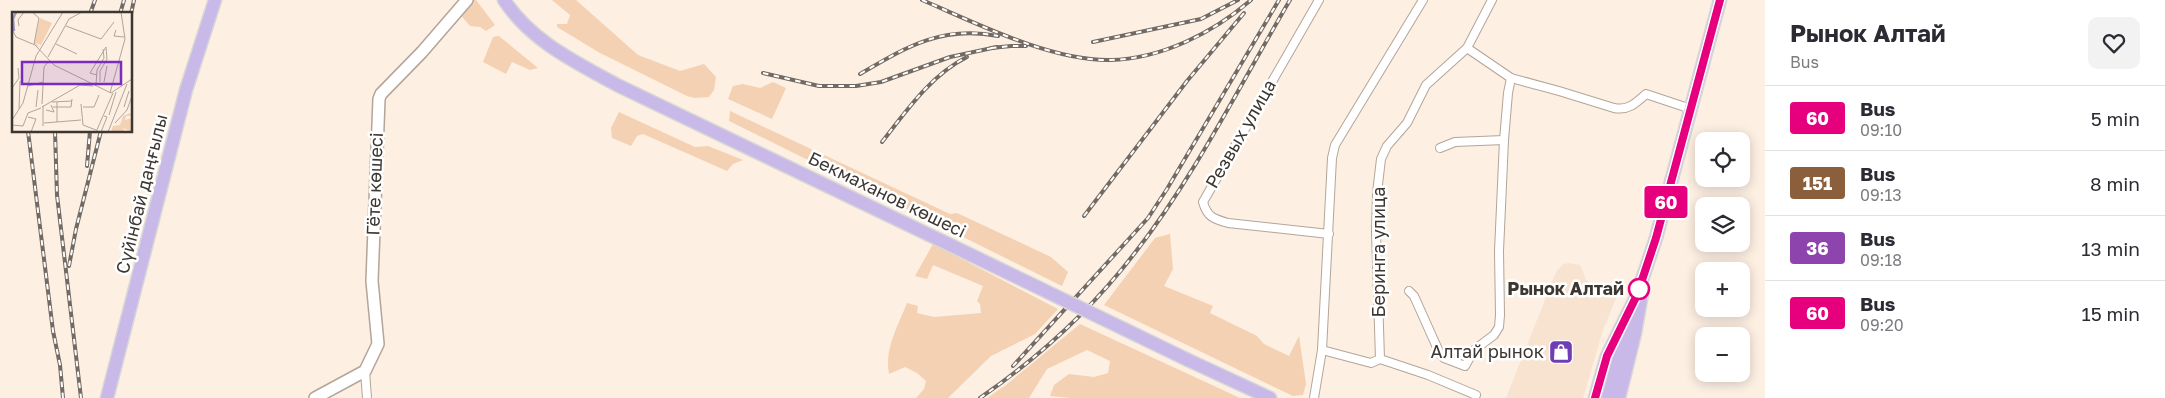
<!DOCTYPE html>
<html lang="en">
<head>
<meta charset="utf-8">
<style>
  body { margin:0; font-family:"Golos Text",sans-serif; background:#f2f2f3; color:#2b2b33; height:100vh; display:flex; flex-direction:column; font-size:19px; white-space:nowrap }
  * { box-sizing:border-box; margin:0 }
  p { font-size:16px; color:#7c7c81 }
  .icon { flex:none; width:28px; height:28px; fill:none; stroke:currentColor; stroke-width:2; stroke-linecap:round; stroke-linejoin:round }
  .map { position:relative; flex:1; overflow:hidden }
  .side { display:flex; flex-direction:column; background:#fff; width:400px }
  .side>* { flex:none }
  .badge { padding:0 10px; border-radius:4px; font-size:18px; line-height:32px }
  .buttons { position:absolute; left:1695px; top:132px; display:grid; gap:10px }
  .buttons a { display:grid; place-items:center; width:55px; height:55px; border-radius:10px; background:#fff; box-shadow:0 2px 12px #0003; font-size:25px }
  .map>.badge { position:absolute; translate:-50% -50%; box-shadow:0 0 0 2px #fff }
  .round { display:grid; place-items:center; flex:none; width:52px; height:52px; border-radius:10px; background:#f2f2f3 }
  .headline { display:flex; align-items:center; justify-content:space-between; height:85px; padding:0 25px }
  h1 { font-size:24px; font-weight:700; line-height:38px }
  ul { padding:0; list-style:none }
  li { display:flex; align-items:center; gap:15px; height:65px; padding:0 25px; border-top:1px solid #e1e1e2 }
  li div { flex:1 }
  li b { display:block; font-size:19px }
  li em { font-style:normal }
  li .badge { min-width:55px; font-weight:700; text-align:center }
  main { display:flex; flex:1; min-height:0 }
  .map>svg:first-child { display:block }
  .built { fill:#f8e3d1 }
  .green { fill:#f4d1b3 }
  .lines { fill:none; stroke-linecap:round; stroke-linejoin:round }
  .street-casing { stroke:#b3a599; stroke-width:10 }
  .secondary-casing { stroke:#b3a599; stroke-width:14 }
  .primary-casing { stroke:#d8d7d6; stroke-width:15 }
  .street { stroke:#fff; stroke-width:8 }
  .secondary { stroke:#fff; stroke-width:11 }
  .primary { stroke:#c8b9e9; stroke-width:12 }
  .rail-casing { stroke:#726a63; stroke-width:4 }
  .rail { stroke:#fff; stroke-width:2; stroke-dasharray:5.5; stroke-linecap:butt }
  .primary-bridge-casing { stroke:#d8d7d6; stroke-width:15; stroke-linecap:butt }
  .primary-bridge { stroke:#c8b9e9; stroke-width:12 }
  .line-casing { stroke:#fff; stroke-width:11 }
  .line { stroke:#e6007e; stroke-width:8 }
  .stop-dot { fill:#fff; stroke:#e6007e; stroke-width:2.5 }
  .labels { text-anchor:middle; stroke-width:5; stroke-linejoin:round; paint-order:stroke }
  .street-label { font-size:18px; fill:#3d3732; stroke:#fff }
  .stop-label { font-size:18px; font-weight:bold; fill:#3d3732; stroke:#fff; text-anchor:end }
  .poi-label { font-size:18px; fill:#3d3732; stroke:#fff; text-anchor:end }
  .inset-river { fill:none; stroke:#a999cd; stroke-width:2.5 }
  .inset-road { fill:none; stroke:#b0a59c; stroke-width:1 }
  .view { fill:#7b2cbf; fill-opacity:0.15; stroke:#7b2cbf; stroke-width:2.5 }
  .inset-edge { fill:none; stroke:#3d3732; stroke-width:2.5 }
</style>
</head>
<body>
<main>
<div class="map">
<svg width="1765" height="398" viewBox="0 0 1765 398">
  <rect width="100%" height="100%" fill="#fdefe2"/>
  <path class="built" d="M 1569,263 L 1580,265 L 1586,280 L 1590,283 L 1618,294 L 1603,330 L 1583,398 L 1506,398 L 1556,272 L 1563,264 Z"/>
  <g class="green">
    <path d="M 470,0 L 476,0 L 495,25 L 486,31 L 480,27 L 470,26 L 458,12 Z"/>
    <path d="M 552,0 L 576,0 L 638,55 L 680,71 L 704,64 L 716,77 L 714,90 L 709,97 L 695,98 L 687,96 L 600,53 L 557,27 L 557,24 L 567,24 L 570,15 Z"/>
    <path d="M 499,36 L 538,68 L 530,70 L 512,62 L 506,74 L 483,62 L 493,37 Z"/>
    <path d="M 773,82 L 786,88 L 772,119 L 728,99 L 733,86 L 743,84 L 760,88 Z"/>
    <path d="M 730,111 L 950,214 L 957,213 L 1051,257 L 1068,272 L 1062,286 L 729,121 Z"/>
    <path d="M 619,112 L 695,147 L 708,146 L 743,160 L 733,164 L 727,171 L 643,134 L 637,136 L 631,146 L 612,138 L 611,128 Z"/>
    <path d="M 1170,234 L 1173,269 L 1164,286 L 1213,306 L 1210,313 L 1257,336 L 1264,344 L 1289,356 L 1299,336 L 1306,384 L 1303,395 L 1293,396 L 1104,305 L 1155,238 Z"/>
    <path d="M 933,244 L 1058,309 L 1035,334 L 991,356 L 948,398 L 916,398 L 924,389 L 926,381 L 917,373 L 905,367 L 889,374 C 884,349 898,326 907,303 L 918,306 L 917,313 L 934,317 L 981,313 L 980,304 L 977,301 L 983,286 L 933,265 L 927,279 L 915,276 Z"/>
    <path d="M 1080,324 L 1240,398 L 1071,398 L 1050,396 L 1054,385 L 1069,374 L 1094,377 L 1108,373 L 1110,361 L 1087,350 L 1047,369 L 1029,398 L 987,398 L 1006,385 Z"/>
  </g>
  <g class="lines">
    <defs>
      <g id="street">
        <path d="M 1319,0 L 1203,202 C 1207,217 1214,219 1228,223 L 1329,234"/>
        <path d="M 1467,48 L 1511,78 L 1559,91 L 1614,108 C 1628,111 1636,103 1646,94 L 1691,109"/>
        <path d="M 1440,148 L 1455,142 L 1504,140"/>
        <path d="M 1409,291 L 1414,296 L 1440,354 L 1444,358 L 1465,366 L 1474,350 L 1494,335 L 1499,327 L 1500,315 L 1499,251 L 1504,140 L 1508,93 L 1511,78"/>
        <path d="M 1322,350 L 1371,363 L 1380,359"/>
        <path d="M 1380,359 L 1376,232 L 1377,193 L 1381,159 L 1387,146 L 1407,123 L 1426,85 L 1467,48 L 1492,0"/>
        <path d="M 1380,359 L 1428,375 L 1476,395"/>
        <path d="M 365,371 L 367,398"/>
        <path d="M 1314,398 L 1322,350 L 1332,158 L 1335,145 L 1423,0"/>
      </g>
      <path id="secondary" d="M 315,398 L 365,371 L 378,344 L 372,281 L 379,99 L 381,94 L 422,52 L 467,0"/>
      <g id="primary">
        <path d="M 504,0 C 531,41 575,62 617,85 L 971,255"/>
        <path d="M 1188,360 L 1270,398"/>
        <path d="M 107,398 L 186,90 L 215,0"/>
        <path d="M 1595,398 L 1607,356 L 1637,295 L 1656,238 L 1720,0"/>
        <path d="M 1608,398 L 1628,327"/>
        <path d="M 1619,398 L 1635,333 L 1642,293"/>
      </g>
    </defs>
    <use href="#street" class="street-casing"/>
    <use href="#secondary" class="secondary-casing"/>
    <use href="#primary" class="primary-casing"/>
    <use href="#street" class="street"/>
    <use href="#secondary" class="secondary"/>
    <use href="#primary" class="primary"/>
    <defs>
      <g id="rail">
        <path d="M 922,0 C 976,23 1051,61 1110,60 C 1161,59 1213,33 1251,0"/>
        <path d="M 90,14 L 95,0"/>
        <path d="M 120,14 L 124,0"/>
        <path d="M 131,14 L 134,0"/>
        <path d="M 1093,42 L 1201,19 L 1238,0"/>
        <path d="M 991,48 L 1011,46 L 1026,46"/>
        <path d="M 763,73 L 819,86 L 856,86 L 881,82 L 950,57 L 997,47"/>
        <path d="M 860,74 C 906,47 942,25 998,36"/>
        <path d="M 28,131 L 53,331 L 60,365 L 63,398"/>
        <path d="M 55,131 L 57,195 L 81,398"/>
        <path d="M 882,142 C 907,110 931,75 967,57"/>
        <path d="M 87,166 L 90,131"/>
        <path d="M 1084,216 L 1187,81 L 1244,13"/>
        <path d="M 69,266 L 76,229 L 101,131"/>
        <path d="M 1013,366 L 1148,218 L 1167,189 L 1279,0"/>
        <path d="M 980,398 C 1038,358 1091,310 1134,254 C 1195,176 1240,85 1290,0"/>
      </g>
    </defs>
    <use href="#rail" class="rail-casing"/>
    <use href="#rail" class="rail"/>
    <defs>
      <path id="primary-bridge" d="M 971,255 L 1188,360"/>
    </defs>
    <use href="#primary-bridge" class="primary-bridge-casing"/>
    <use href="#primary-bridge" class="primary-bridge"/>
  </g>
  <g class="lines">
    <defs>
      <path id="line" d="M 1595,398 L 1607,356 L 1637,295 L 1656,238 L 1720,0"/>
    </defs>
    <use href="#line" class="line-casing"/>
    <use href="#line" class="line"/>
  </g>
  <defs>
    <symbol id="shop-square" viewBox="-11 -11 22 22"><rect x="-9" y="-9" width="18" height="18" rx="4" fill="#6f3eb5" stroke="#fff"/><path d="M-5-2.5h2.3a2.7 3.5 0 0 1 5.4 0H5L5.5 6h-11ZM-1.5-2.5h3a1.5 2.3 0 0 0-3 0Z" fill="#fff"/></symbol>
  </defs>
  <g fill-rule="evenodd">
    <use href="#shop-square" x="1547" y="338" width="28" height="28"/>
  </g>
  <circle class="stop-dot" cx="1639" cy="289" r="10"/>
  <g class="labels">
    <g class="street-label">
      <text transform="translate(1241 134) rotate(-60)" y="6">Резвых улица</text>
      <text transform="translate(375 184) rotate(-88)" y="6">Гёте көшесі</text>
      <text transform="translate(142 194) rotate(-76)" y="6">Сүйінбай даңғылы</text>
      <text transform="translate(887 195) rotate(26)" y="6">Бекмаханов көшесі</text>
      <text transform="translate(1379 252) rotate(-90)" y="6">Беринга улица</text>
    </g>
    <g class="stop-label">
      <text x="1624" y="295">Рынoк Алтай</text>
    </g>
    <g class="poi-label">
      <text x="1544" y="358">Алтай рынок</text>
    </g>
  </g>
  <g transform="translate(12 12)">
    <rect width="120" height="120" fill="#fdefe2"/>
    <path d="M 28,6 L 40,11 L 29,33 L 24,31 L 28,36 L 22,32 ZM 118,101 L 120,104 L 114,104 L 113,108 L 120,106 L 120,120 L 111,116 L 113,120 L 99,120 L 101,114 L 108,113 L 111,104 Z" fill="#f4d1b3"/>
    <path class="inset-river" d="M 2,19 L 1,7 L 4,0"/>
    <path class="inset-road" d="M 20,0 L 27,6 L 22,32M 7,14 L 6,8 L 12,0M 54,14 L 89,27 L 102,10M 0,17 L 4,25 L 23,33 L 42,53 L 99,81 L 120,67M 104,18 L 102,24 L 112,25M 44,32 L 65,42M 36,45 L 57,7 L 70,0M 85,63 L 78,61 L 94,35 L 95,47 L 88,59 L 88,70M 92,70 L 95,54M 84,73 L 85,58 L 92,46 L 91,37M 16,74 L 31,70M 0,76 L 7,66 L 6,56M 98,81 L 113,27 L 109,0M 40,90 L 60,89M 30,92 L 32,55 L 37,49M 69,92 L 71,113 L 84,118M 31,94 L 31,114M 24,95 L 26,78M 30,95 L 68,73 L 81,74M 41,95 L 59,95 L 60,87M 71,95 L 82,95 L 87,83M 112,95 L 117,79M 7,97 L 8,69M 34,98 L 42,100 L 39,93M 97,103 L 104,80M 16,105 L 24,107 L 19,120M 0,108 L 11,91 L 24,44 L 51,0M 45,110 L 45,90M 32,111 L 69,108M 103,111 L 115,98 L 120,84M 0,113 L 11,114 L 16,101 L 29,96M 84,120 L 101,81M 89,120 L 95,105 L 92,104M 96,120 L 115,72"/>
    <path class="view" d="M 10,50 L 109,50 L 109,72 L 10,72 Z"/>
    <rect width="120" height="120" class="inset-edge"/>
  </g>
</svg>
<div class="buttons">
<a><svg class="icon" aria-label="locate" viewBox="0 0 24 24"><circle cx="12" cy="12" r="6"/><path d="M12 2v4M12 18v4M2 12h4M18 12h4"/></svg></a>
<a><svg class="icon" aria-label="layers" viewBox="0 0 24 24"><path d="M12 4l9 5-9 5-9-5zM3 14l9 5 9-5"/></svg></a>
<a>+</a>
<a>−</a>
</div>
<b class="badge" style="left:1666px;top:202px;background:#e6007e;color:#fff">60</b>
</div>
<section class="side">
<div class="headline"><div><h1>Рынoк Алтай</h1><p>Bus</p></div><a class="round"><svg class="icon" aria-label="heart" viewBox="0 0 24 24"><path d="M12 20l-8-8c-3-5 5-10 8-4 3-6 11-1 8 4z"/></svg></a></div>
<ul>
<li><span class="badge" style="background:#e6007e;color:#fff">60</span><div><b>Bus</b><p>09:10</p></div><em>5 min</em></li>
<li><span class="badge" style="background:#8b5e3c;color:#fff">151</span><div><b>Bus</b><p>09:13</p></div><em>8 min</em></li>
<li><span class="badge" style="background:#8e44ad;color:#fff">36</span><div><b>Bus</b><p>09:18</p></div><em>13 min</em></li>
<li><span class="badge" style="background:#e6007e;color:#fff">60</span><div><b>Bus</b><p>09:20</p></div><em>15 min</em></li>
</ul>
</section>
</main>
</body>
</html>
